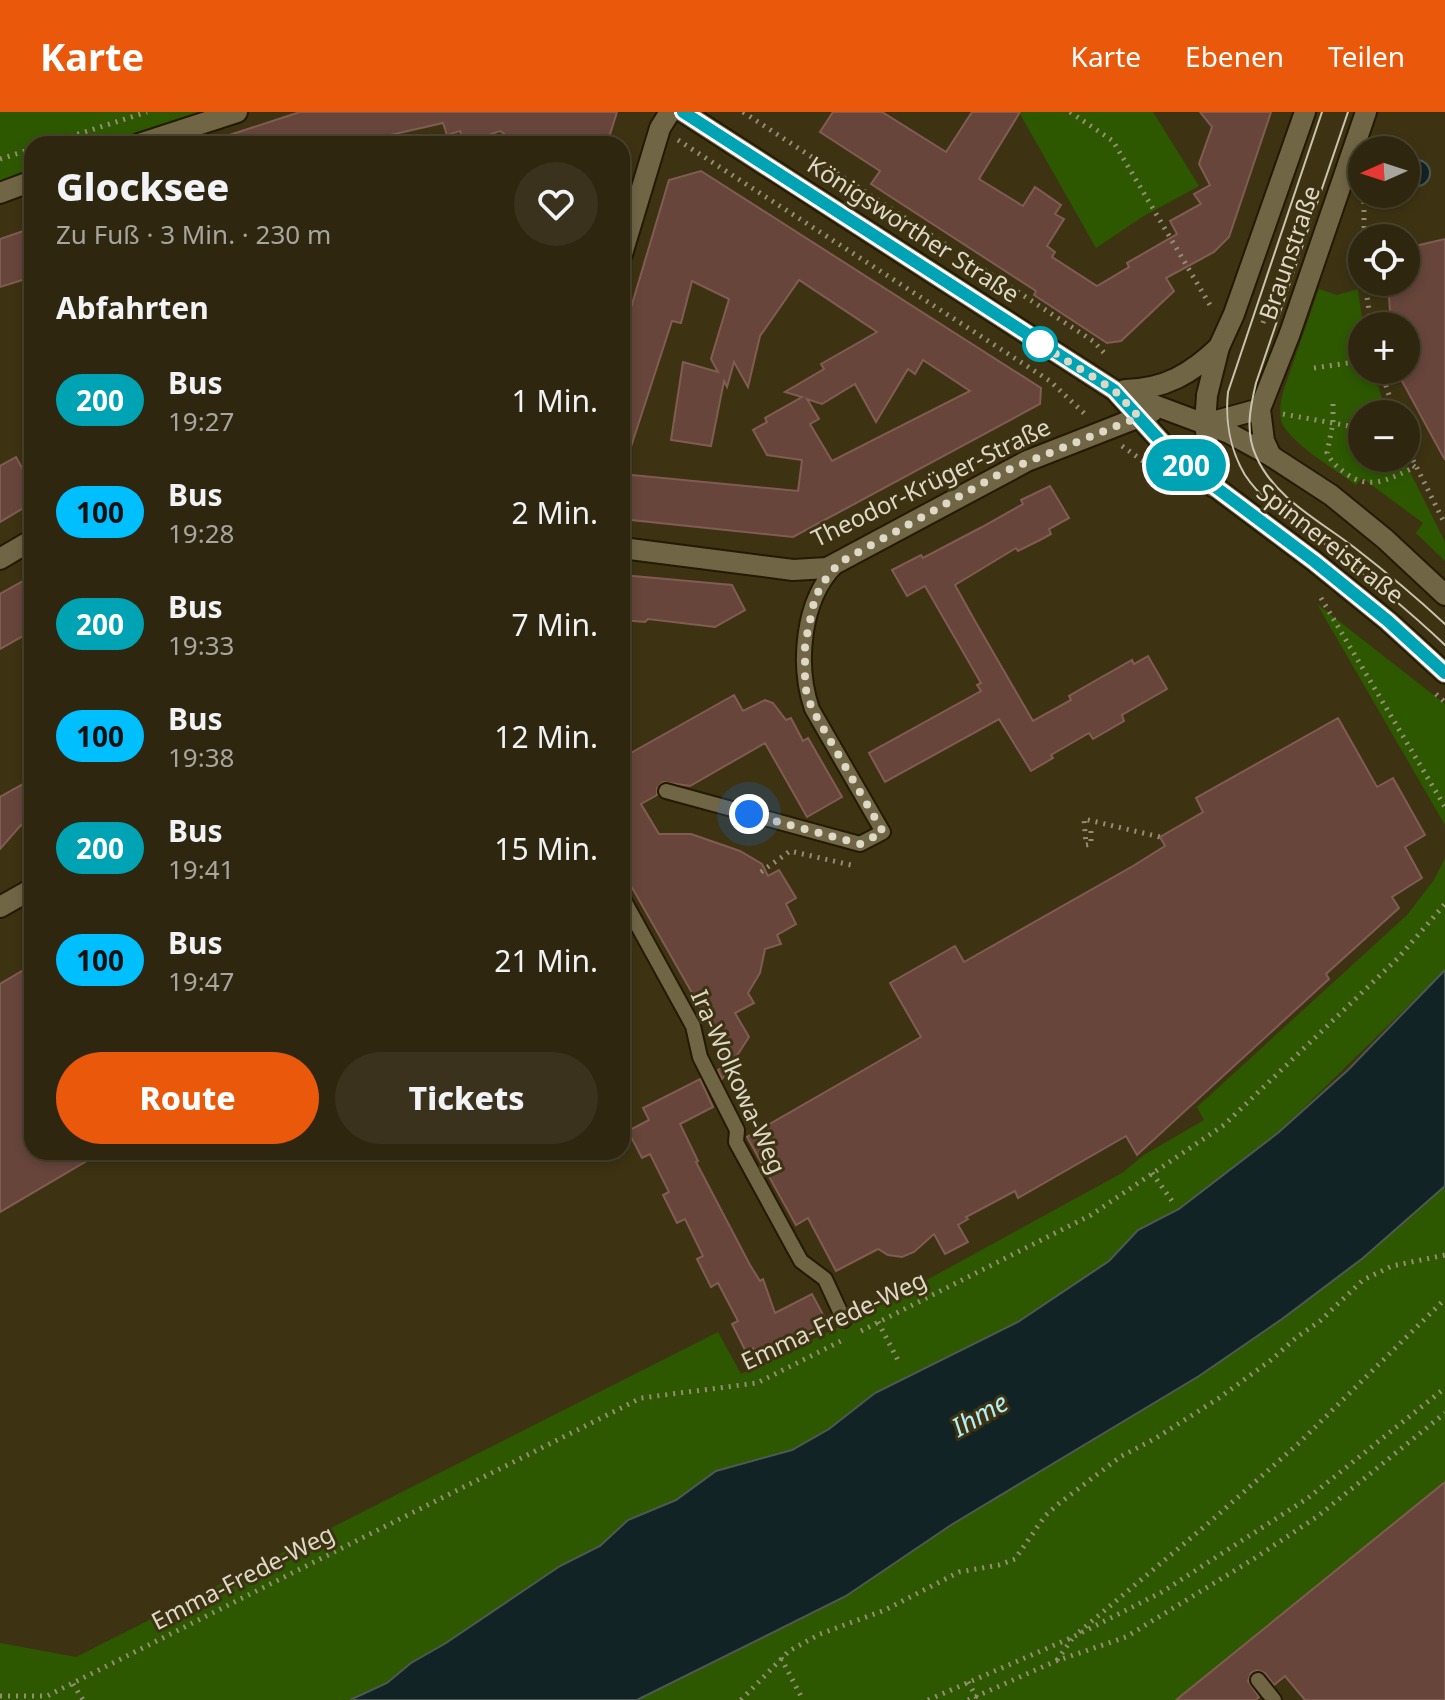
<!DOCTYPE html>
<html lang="de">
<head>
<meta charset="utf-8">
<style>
  body { margin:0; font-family:"Noto Sans",sans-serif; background:#3a321c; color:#f1f3f6; height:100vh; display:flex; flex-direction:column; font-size:30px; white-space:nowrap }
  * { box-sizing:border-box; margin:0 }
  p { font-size:26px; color:#a7a59e }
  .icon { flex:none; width:44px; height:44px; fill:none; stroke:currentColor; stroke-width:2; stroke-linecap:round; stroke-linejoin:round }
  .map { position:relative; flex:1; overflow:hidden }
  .panel { position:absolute; left:24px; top:24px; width:606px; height:1024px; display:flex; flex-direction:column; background:#2e260e; border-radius:24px; box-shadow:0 4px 12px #0003,0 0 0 2px #49432e }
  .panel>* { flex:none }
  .badge { padding:0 16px; border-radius:26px; font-size:28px; line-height:52px }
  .needle { width:52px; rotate:267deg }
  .fabs { position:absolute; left:1348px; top:24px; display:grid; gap:16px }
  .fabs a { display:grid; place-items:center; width:72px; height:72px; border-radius:50%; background:#2e260e; box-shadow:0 4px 12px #0003,0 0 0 2px #49432e; font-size:40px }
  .you { position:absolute; width:40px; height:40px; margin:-20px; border:6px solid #fff; border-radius:50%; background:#1a73e8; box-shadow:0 0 0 12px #1a73e833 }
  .map>.badge { position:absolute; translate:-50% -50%; box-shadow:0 0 0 4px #fff }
  h2 { padding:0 32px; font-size:30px; line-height:72px }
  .round { display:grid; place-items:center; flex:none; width:84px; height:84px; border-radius:42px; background:#3a321c }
  .headline { display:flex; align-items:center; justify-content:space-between; height:136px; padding:0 32px }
  h1 { font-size:38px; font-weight:800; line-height:60px }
  .button { display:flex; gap:16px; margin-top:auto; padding:16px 32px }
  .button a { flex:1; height:92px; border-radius:48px; background:#ea580c; color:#fff; font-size:32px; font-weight:800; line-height:92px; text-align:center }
  .button a+a { background:#3a321c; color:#f1f3f6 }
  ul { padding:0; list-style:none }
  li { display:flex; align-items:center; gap:24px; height:112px; padding:0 32px }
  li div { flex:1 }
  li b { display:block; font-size:30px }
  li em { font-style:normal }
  li .badge { min-width:88px; font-weight:700; text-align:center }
  header { display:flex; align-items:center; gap:48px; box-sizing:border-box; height:112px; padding:0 40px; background:#ea580c; color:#fff }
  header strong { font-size:38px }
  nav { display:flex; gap:44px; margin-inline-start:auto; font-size:28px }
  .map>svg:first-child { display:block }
  .green { fill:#2d5800 }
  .water { fill:#112325; stroke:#4e5955; stroke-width:2 }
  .building { fill:#67453b; stroke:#805c52; stroke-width:2; fill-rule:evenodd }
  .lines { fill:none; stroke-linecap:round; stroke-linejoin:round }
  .lane-casing { stroke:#241a00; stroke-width:18 }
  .street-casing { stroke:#241a00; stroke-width:24 }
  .secondary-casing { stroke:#241a00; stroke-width:24 }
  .path { stroke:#958e75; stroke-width:5; stroke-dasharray:2 6; stroke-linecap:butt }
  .lane { stroke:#706545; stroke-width:14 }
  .street { stroke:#706545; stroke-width:20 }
  .secondary { stroke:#706545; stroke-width:20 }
  .tram { stroke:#cac3b0; stroke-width:2 }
  .line-casing { stroke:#fff; stroke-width:18 }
  .line { stroke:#00a3b4; stroke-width:12 }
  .walk { stroke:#ded8c6; stroke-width:8; stroke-dasharray:0 14.4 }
  .stop-dot { fill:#fff; stroke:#00a3b4; stroke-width:4 }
  .labels { text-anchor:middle; stroke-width:6; stroke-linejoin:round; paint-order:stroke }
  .street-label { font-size:24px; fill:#ded8c6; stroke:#3d3313 }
  .water-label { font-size:26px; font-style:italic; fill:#b4eff7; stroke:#3d3313 }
</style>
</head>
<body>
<header>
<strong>Karte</strong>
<nav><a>Karte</a><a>Ebenen</a><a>Teilen</a></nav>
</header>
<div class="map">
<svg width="1445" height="1588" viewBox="0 0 1445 1588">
  <rect width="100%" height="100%" fill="#3d3313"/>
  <g class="green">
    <path d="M 0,0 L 203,0 L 112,32 L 32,32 L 32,59 L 0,76 Z"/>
    <path d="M 1019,0 L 1153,0 L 1199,74 L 1142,105 L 1096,136 Z"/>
    <path d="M 1319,177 L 1337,183 L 1358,177 L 1363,214 L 1362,258 L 1373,258 L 1387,302 L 1362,302 L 1362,346 L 1403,346 L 1445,430 L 1445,449 L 1416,421 L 1423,411 L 1362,366 L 1356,373 C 1338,359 1286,329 1281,308 C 1279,297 1281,287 1284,277 Z"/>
    <path d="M 1317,492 L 1445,592 L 1445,713 Z"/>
    <path d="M 1445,746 L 1445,858 L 1279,1020 L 1179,1097 L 1138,1118 L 1109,1149 L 1018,1210 L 875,1281 L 829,1317 L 792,1338 L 716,1359 L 676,1388 L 628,1408 L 600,1434 L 560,1454 L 446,1531 L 411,1551 L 387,1571 L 350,1588 L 0,1588 L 0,1531 L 76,1545 L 718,1220 L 741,1262 L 861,1204 L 1122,1061 L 1144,1043 L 1204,1008 L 1197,995 L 1407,803 L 1434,768 Z"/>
    <path d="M 1445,1074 L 1445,1370 L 1176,1588 L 637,1588 L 846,1484 L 951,1413 L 1199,1264 L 1282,1207 L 1363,1146 Z"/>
  </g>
  <g class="water">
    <circle cx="1417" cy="61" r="13"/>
    <path d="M 1445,858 L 1445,1074 L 1363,1146 L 1282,1207 L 1199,1264 L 951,1413 L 846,1484 L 637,1588 L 350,1588 L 387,1571 L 411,1551 L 446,1531 L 560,1454 L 600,1434 L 628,1408 L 676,1388 L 716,1359 L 792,1338 L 829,1317 L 875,1281 L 1018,1210 L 1109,1149 L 1138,1118 L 1179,1097 L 1279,1020 L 1348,958 Z"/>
  </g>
  <g class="building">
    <path d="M 300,0 L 617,0 L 607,32 L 519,32 L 500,19 L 464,31 L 460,19 L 447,23 L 443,11 L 351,32 L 215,32 L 214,28 Z"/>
    <path d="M 833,0 L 882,0 L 946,40 L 972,0 L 1020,0 L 979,67 L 1023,94 L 1035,75 L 1061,93 L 1055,102 L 1064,107 L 1047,134 L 1055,140 L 1052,145 L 1097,174 L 1129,155 L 1127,151 L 1177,122 L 1170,109 L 1201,92 L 1194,82 L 1210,73 L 1199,52 L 1212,15 L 1200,0 L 1271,0 L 1229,125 L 1214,140 L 1166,166 L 1174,179 L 1121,229 L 1107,231 L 1034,183 L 1036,179 L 871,72 L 880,59 L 820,20 Z"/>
    <path d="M 701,59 L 1041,276 L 1040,292 L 793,425 L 622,407 L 622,362 L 798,379 L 802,348 L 767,343 L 753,318 L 767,310 L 765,306 L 802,285 L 785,280 L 824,257 L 821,252 L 877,220 L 799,168 L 760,224 L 748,275 L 734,250 L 727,275 L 724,269 L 711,334 L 671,328 L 683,250 L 718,260 L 711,247 L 729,187 L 692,169 L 681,211 L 672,209 L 626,350 L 622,349 L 622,226 L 669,68 ZM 923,248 L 970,279 L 832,349 L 810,312 L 819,307 L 807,287 L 822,292 L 855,272 L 876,310 L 908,257 L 915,262 Z"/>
    <path d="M 32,116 L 32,165 L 0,175 L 0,127 Z"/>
    <path d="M 1445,127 L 1445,348 L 1396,258 L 1406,258 L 1406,214 L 1391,214 L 1388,170 L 1406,170 L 1406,136 Z"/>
    <path d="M 16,345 L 32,374 L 32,391 L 0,410 L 0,354 Z"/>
    <path d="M 1050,374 L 1069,406 L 1049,417 L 1051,422 L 1040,428 L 1018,439 L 1016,436 L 955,473 L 975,509 L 1033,609 L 1071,588 L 1069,584 L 1100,566 L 1132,548 L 1134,552 L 1148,544 L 1167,577 L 1122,603 L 1124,609 L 1093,627 L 1089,621 L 1051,643 L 1053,646 L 1031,659 L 999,607 L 885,670 L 869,641 L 981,579 L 977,573 L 981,571 L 925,474 L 907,484 L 892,458 L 921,443 L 923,446 L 982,415 L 1023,392 L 1021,388 Z"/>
    <path d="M 622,463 L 732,473 L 745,498 L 715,515 L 648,507 L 645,510 L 622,508 Z"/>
    <path d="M 32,464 L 32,519 L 0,537 L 0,482 Z"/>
    <path d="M 734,583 L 743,599 L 765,588 L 773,591 L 786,608 L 791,606 L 803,629 L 808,626 L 842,685 L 807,705 L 765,631 L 690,674 L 663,670 L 657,676 L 657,683 L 641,692 L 659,722 L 691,722 L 740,739 L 762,752 L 768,764 L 779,758 L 796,786 L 786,792 L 796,812 L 777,823 L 781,832 L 765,837 L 760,861 L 748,881 L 754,891 L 735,901 L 749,925 L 722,967 L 718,958 L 727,952 L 717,934 L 720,930 L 622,758 L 622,646 Z"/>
    <path d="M 1338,606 L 1377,675 L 1393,666 L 1425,723 L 1405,735 L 1422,766 L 1392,785 L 1399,796 L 1326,862 L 1329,867 L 1137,1043 L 1126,1024 L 1018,1086 L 1015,1079 L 966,1105 L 968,1107 L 958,1113 L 968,1130 L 945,1142 L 934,1122 L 914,1140 L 902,1145 L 888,1143 L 878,1137 L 836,1159 L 808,1106 L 796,1113 L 747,1025 L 921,925 L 890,871 L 955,834 L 964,850 L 1133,754 L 1165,734 L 1160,725 L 1203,700 L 1196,686 Z"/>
    <path d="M 32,667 L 32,717 L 21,713 L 0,737 L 0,685 Z"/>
    <path d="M 32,853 L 32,1040 L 102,1040 L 0,1100 L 0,872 Z"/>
    <path d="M 700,967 L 713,995 L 680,1012 L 698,1049 L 696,1050 L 750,1153 L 760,1169 L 763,1167 L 775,1201 L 812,1182 L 827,1210 L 758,1245 L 753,1236 L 746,1240 L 732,1212 L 738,1209 L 718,1171 L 711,1175 L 697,1147 L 703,1144 L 685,1107 L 677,1111 L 663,1083 L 669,1080 L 650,1042 L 642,1046 L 628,1019 L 649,1008 L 643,996 Z"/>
    <path d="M 1445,1370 L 1445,1588 L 1305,1588 L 1285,1564 L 1274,1573 L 1265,1561 L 1257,1558 L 1251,1561 L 1248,1569 L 1259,1585 L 1256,1588 L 1176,1588 Z"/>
  </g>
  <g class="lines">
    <defs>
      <g id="lane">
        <path d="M 666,679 L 860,732 L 883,720 L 812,597 C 797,553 802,489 836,454"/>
        <path d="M 622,785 L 693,914 L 700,945 L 737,1018 L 736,1030 L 801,1149 L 825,1167 L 844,1208"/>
        <path d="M 1258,1568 L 1274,1588"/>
      </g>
      <g id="street">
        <path d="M 139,32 L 237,0"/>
        <path d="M 0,81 L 32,69"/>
        <path d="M 622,142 L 660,16 L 670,0"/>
        <path d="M 622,436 L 793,458 L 827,456 L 1027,349 L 1152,300"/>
        <path d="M 0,447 L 32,428"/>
        <path d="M 0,795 L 32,777"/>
      </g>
      <g id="secondary">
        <path d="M 683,0 L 1114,278 L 1229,321 L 1271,344 L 1331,383 L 1385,427 L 1445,483"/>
        <path d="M 1125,278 C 1165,277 1191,262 1219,235"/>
        <path d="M 1117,281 L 1174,344 L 1314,449 L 1388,509 L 1445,561"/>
        <path d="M 1205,312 L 1260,297"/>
        <path d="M 1271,344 L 1264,329 L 1260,297 L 1290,221 L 1366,0"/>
        <path d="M 1214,375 L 1205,312 L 1207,283 L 1219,235 L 1234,202 L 1305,0"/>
      </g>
    </defs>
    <use href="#lane" class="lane-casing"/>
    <use href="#street" class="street-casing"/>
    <use href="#secondary" class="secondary-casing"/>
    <g class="path">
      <path d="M 743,0 L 1093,229 L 1107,244"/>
      <path d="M 1070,0 L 1113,29 L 1210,193"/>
      <path d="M 678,28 L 1050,269 L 1087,304"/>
      <path d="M 47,32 L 147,0"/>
      <path d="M 0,47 L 32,37"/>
      <path d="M 1364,82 L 1364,126"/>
      <path d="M 1365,170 L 1371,214"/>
      <path d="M 1263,211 L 1296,115"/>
      <path d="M 1314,256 L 1362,249"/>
      <path d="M 1381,258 L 1395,302"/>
      <path d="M 1333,292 L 1333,311 L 1327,341 C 1331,349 1337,355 1344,360 C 1369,380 1389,367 1415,355 L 1402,346"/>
      <path d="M 1283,302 L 1349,314 L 1362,319"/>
      <path d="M 1122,334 L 1150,354"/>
      <path d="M 1406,334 L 1445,412"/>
      <path d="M 1321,486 L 1445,695"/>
      <path d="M 1436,582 L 1445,590"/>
      <path d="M 1091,719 L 1091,732 L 1086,733 L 1084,707 L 1160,725"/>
      <path d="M 761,760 L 790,739 L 855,754"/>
      <path d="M 1152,1061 L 1172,1089"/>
      <path d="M 878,1210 L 899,1250"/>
      <path d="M 861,1219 L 1091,1103 L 1224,1013 L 1398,846 L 1445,792"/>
      <path d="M 1079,1520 L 1211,1409 L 1299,1331 L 1445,1187"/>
      <path d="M 781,1546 L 803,1588"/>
      <path d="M 1057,1548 L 1072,1527"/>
      <path d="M 968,1570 L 978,1588"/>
      <path d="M 73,1572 L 83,1588"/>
      <path d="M 0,1584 L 47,1584 L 641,1286 L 757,1271 L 845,1227"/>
      <path d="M 741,1588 L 789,1539 L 820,1522 L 885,1498 L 959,1460 L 999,1453 L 1015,1447 L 1045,1404 L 1057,1393 L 1120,1345 L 1156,1326 L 1219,1286 L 1271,1248 L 1297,1225 L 1320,1209 L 1363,1168 L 1392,1154 L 1445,1143"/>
      <path d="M 928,1588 L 1073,1525 L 1162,1480 L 1308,1386 L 1445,1276"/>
      <path d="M 968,1588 L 1056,1549 L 1126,1525 L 1255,1446 L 1318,1404 L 1445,1301"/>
    </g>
    <use href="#lane" class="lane"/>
    <use href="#street" class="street"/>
    <use href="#secondary" class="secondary"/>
    <g class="tram">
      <path d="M 1322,0 L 1228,280 C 1225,308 1230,338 1245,363 C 1263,390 1288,405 1313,423 C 1359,458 1404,494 1445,533"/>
      <path d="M 1348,0 L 1256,271 C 1250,296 1245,320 1256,344 C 1274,386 1320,409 1355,436 C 1386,460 1416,485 1445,512"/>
    </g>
  </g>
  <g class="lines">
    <defs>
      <path id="line" d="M 683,0 L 1114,278 L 1174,344 L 1314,449 L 1388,509 L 1445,561"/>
    </defs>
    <use href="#line" class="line-casing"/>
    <use href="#line" class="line"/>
    <path class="walk" d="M 749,702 L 860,732 L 883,720 L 812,597 L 805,575 L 805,532 L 814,490 L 821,473 L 839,451 L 1005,359 L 1139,305 L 1114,278 L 1040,232"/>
  </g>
  <circle class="stop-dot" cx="1040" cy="232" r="16"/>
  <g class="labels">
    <g class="street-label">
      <text transform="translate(913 118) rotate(33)" y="8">Königsworther Straße</text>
      <text transform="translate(1290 141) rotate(-71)" y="8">Braunstraße</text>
      <text transform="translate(931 371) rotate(-26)" y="8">Theodor-Krüger-Straße</text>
      <text transform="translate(1330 432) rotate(38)" y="8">Spinnereistraße</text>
      <text transform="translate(738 970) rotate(66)" y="8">Ira-Wolkowa-Weg</text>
      <text transform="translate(834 1209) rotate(-25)" y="8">Emma-Frede-Weg</text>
      <text transform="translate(243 1466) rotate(-27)" y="8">Emma-Frede-Weg</text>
    </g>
    <g class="water-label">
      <text transform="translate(980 1303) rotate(-30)" y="9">Ihme</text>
    </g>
  </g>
</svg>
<div class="fabs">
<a><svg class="needle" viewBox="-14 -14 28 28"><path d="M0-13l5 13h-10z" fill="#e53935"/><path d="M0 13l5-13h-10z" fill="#a7a59e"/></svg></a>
<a><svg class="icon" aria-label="locate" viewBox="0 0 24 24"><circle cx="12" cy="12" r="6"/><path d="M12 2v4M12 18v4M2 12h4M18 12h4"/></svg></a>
<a>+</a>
<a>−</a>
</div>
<div class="you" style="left:749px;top:702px"></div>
<b class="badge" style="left:1186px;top:353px;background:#00a3b4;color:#fff">200</b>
<section class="panel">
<div class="headline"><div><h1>Glocksee</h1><p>Zu Fuß · 3 Min. · 230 m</p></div><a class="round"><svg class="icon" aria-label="heart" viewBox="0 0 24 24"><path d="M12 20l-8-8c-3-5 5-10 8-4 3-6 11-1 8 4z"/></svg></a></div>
<h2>Abfahrten</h2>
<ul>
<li><span class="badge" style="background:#00a3b4;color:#fff">200</span><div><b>Bus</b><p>19:27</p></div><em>1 Min.</em></li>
<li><span class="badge" style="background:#00bfff;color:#111">100</span><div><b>Bus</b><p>19:28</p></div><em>2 Min.</em></li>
<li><span class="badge" style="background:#00a3b4;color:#fff">200</span><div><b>Bus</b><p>19:33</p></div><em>7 Min.</em></li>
<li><span class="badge" style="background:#00bfff;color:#111">100</span><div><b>Bus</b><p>19:38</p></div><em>12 Min.</em></li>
<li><span class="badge" style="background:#00a3b4;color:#fff">200</span><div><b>Bus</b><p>19:41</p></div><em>15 Min.</em></li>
<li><span class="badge" style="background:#00bfff;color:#111">100</span><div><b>Bus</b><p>19:47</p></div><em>21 Min.</em></li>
</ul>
<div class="button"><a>Route</a><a>Tickets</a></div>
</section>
</div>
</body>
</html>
